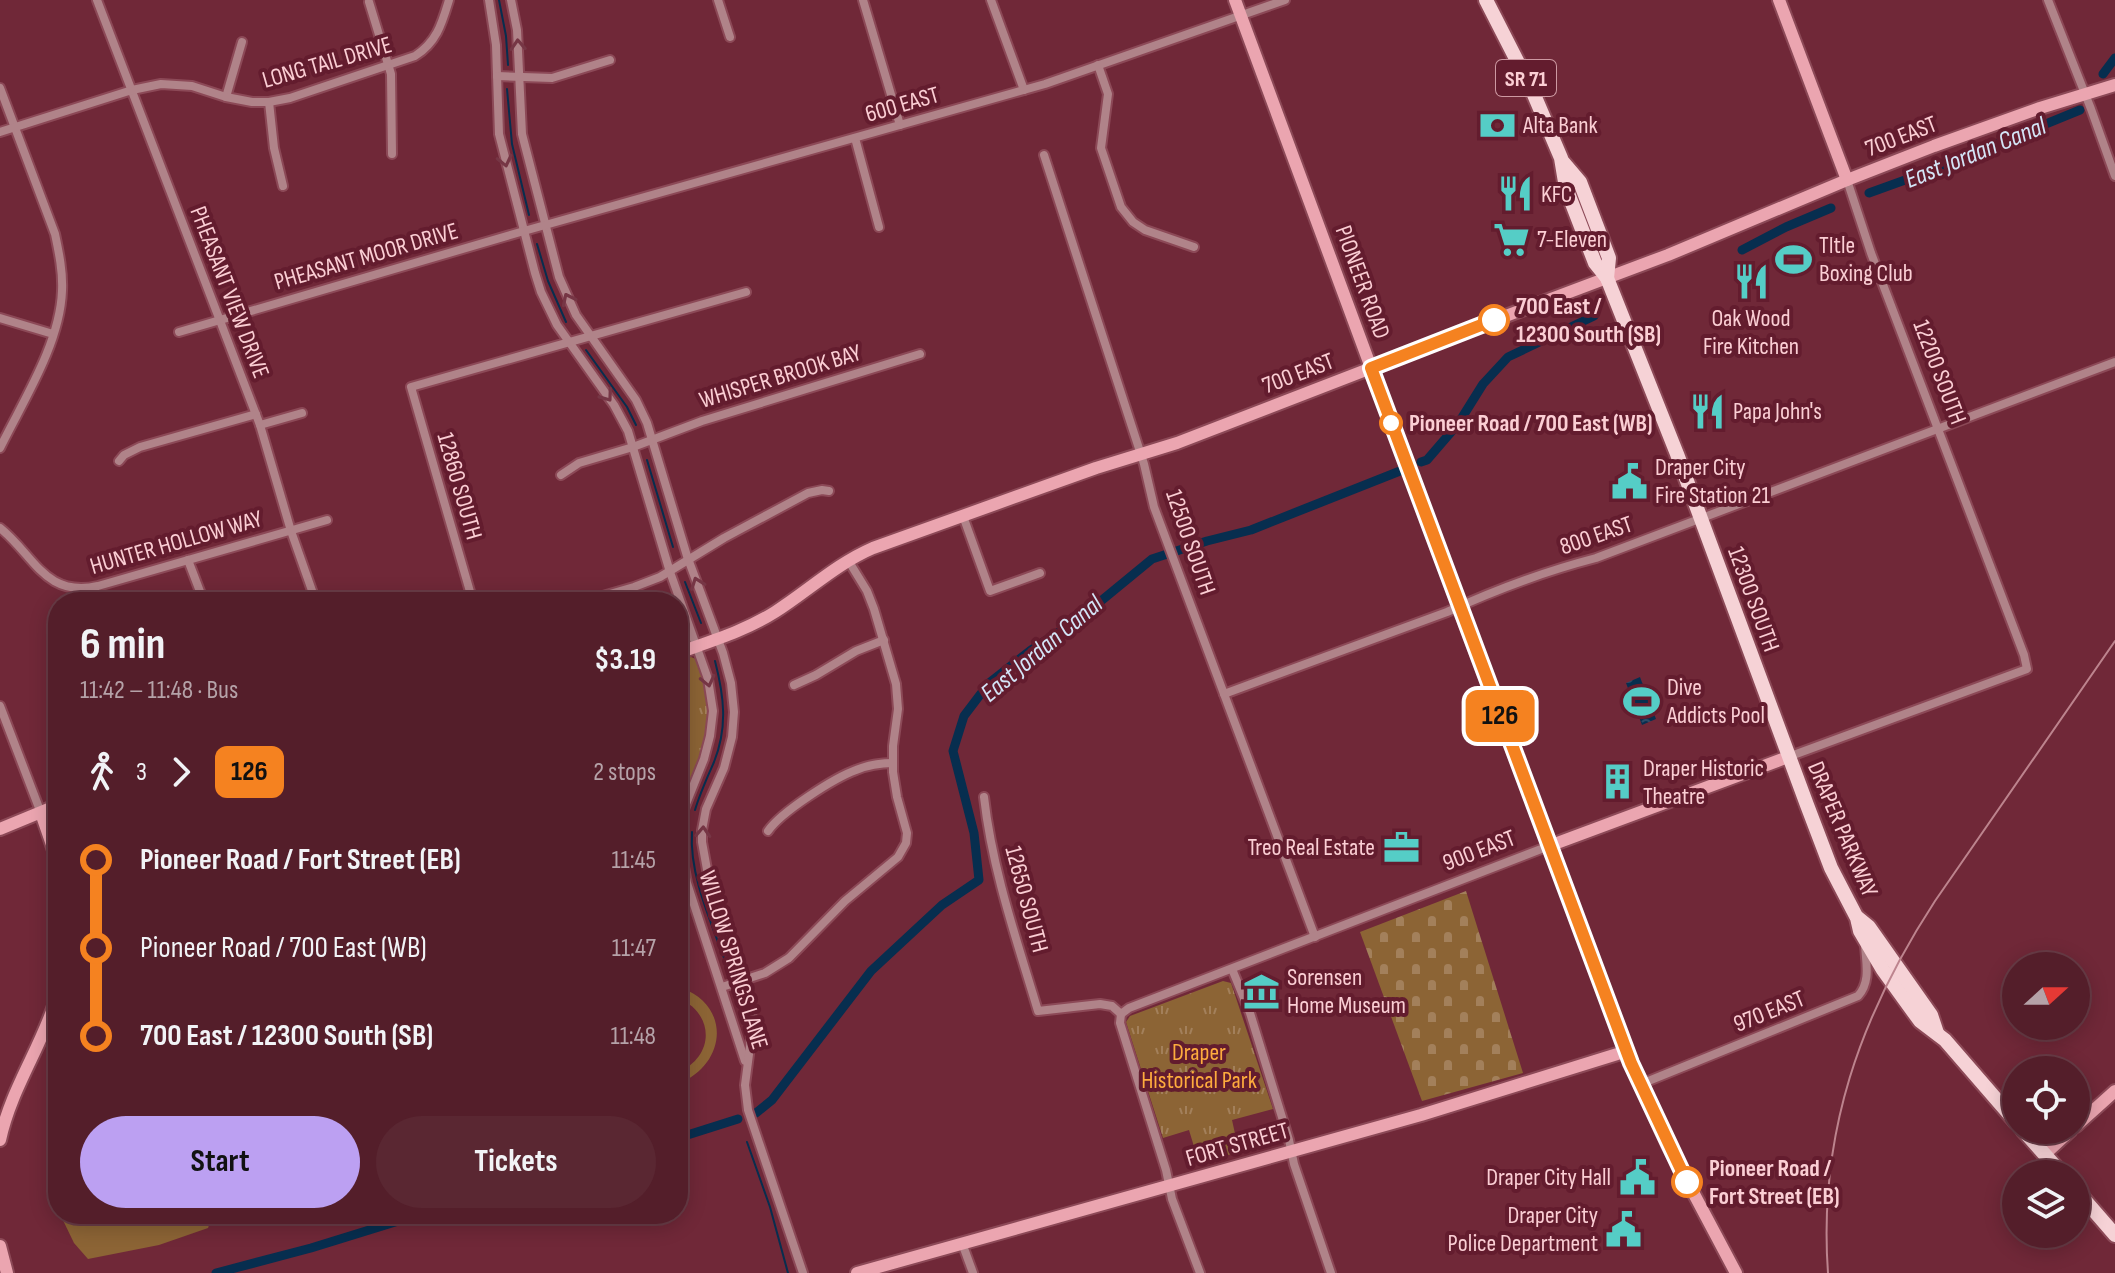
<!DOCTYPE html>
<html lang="en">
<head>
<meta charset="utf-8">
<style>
  body { margin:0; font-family:"Sofia Sans Condensed",sans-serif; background:#5a2732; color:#f1f3f6; height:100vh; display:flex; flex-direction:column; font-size:30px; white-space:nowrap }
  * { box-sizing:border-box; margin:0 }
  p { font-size:26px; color:#b5a2a8 }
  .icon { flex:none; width:44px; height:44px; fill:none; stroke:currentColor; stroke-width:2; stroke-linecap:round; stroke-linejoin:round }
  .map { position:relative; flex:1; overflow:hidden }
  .panel { position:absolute; left:48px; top:592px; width:640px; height:632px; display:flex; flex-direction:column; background:#541e2a; border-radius:32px; box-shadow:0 4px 20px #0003,0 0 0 2px #6a3c47 }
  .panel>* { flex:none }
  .badge { padding:0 16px; border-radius:12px; font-size:28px; line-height:52px }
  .needle { width:52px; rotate:69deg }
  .buttons { position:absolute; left:2002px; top:952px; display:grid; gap:16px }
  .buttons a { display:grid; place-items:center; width:88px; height:88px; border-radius:50%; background:#541e2a; box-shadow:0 4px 20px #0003,0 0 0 2px #6a3c47; font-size:40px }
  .map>.badge { position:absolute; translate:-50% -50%; box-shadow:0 0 0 4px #fff }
  .legs { display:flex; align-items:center; gap:12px; height:88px; padding:0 32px; font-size:26px }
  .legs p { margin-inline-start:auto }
  .headline { display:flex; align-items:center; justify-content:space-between; height:136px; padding:0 32px }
  h1 { font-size:44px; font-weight:700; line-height:60px }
  .button { display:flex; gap:16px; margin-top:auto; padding:16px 32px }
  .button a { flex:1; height:92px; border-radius:48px; background:#bca0f2; color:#111; font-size:32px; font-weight:700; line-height:92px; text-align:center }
  .button a+a { background:#5a2732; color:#f1f3f6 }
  ul { padding:0 32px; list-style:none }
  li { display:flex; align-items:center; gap:28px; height:88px; font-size:30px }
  li i { display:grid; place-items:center; width:12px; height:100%; margin:0 10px; background:currentColor }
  li i::after { content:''; width:20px; height:20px; margin:-10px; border:6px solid; border-radius:50%; background:#541e2a }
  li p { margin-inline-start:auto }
  li:first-child i { background:linear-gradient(#0000 50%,currentColor 0) }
  li:last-child i { background:linear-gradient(currentColor 50%,#0000 0) }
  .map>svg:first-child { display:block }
  .green { fill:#8c6435 }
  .cemetery { fill:url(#cemetery-stones) }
  .park { fill:url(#park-tufts) }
  .water { fill:url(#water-ripples) }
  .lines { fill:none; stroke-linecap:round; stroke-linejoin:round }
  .stream { stroke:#072e4f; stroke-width:2 }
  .canal { stroke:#072e4f; stroke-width:9 }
  .street-casing { stroke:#8c4957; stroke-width:12 }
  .secondary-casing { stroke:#8c4957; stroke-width:16 }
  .primary-casing { stroke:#8c4957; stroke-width:18 }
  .street { stroke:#b08389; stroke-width:8 }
  .secondary { stroke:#eba5b0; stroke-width:12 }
  .primary { stroke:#f6d2d6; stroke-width:14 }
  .tram { stroke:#bd848e; stroke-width:2 }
  .oneway { stroke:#763645 }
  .line-1-casing { stroke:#fff; stroke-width:18 }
  .line-1 { stroke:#f58220; stroke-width:12 }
  .stop-1-dot { fill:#fff; stroke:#f58220; stroke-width:4 }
  .labels { text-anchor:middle; stroke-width:8; stroke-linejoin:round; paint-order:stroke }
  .shield { fill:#631c2e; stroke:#cd99a2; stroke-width:2 }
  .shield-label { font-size:22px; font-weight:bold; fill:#fbced4 }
  .street-label { font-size:24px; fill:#fbced4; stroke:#631c2e }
  .poi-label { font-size:24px; fill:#fbced4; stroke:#631c2e; text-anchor:start }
  .stop-label { font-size:24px; font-weight:bold; fill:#fbced4; stroke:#631c2e; text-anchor:start }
  .park-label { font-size:24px; fill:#feac3e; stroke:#631c2e }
  .water-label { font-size:26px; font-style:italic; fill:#d4e5f7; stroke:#631c2e }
</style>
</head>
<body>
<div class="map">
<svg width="2115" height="1273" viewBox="0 0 2115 1273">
  <defs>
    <pattern id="cemetery-stones" width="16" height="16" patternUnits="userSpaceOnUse" patternTransform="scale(2)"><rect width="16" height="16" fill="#8c6435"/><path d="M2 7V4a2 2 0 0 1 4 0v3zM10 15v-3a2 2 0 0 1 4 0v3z" fill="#a3805b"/></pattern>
    <pattern id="park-tufts" width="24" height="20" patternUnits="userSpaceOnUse" patternTransform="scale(2)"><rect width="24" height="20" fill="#8c6435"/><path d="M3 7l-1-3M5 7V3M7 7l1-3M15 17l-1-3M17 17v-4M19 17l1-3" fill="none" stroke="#a3805b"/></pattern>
    <pattern id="water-ripples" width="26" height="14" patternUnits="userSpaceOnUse" patternTransform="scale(2)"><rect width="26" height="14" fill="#072e4f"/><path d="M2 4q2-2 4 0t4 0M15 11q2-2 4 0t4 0" fill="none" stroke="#2c4b67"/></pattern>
  </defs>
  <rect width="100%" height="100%" fill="#702838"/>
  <g class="green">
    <path d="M 682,976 L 686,986 L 682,988 C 732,1007 726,1065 678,1084 L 678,1072 C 715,1057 715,1013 678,998 L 678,977 Z"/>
    <path d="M 60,1214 L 213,1214 L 208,1228 L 159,1245 L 88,1259 L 74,1243 Z"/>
  </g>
  <path class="cemetery" d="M 1466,891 L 1523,1073 L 1422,1101 L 1360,932 Z"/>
  <g class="park">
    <path d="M 691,657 L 698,660 C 718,703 706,747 688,788 C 684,795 683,804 678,811 L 678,661 Z"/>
    <path d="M 1223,981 L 1231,983 L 1273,1109 L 1232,1120 L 1239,1152 L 1199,1163 L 1189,1130 L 1163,1138 L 1126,1022 L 1130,1016 Z"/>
  </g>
  <path class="water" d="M 1640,677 L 1656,719 L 1642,725 L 1626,683 Z"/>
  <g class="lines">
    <g class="stream">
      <path d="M 499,0 L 506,36 L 508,65"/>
      <path d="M 507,89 L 512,144 L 529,215"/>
      <path d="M 537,244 L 548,281 L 566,322"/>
      <path d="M 586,350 L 627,407 L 636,425"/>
      <path d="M 647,460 L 673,547"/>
      <path d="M 685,582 L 701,623"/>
      <path d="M 695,810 C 700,793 707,778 714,762 C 728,727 724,696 715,661"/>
      <path d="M 692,832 C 689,876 712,924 727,966"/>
      <path d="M 747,1142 L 770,1207 L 788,1273"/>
    </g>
    <g class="canal">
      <path d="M 2103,74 L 2115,58"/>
      <path d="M 1869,193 L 1930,171 L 2080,110"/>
      <path d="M 1742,250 L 1786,227 L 1831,208"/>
      <path d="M 1421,462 L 1427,460 L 1458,424 L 1483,384 L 1508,357 L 1594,316"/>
      <path d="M 756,1113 L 772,1100 L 871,971 L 942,905 L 979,880 L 974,833 L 953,751 L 964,716 L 989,683 L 1031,650 L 1079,619 L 1152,559 L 1207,541 L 1251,530 L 1400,471"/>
      <path d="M 678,1138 L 738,1119"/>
      <path d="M 216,1273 L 311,1248 L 421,1214"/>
    </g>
    <defs>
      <g id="street">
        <path d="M 97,0 L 260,425 L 291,531 L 316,602"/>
        <path d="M 489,0 L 496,45 L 499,134 L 535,273 L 541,292 L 557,325 L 614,405 L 628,431 L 670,572 L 708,679 L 713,711 L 710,736 L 704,759 L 684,809 L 680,846 L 687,883 L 745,1061"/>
        <path d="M 511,0 L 517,30 L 522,134 L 559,277 L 576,315 L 636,400 L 647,423 L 687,556 L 723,653 L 731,683 L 734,712 L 732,737 L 724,768 L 706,809 L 702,830 L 702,842 L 708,875 L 746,986 L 751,1007 L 752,1031 L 745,1085 L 748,1110 L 803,1273"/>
        <path d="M 718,0 L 730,37"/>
        <path d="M 863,0 L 900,125"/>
        <path d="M 991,0 L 1024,90"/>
        <path d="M 2048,0 L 2091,109 L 2115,176"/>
        <path d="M 369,2 L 391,74 L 392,154"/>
        <path d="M 1098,65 L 1108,94 L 1101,148 L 1121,207 L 1133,222 L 1145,230 L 1194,247"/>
        <path d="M 497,76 L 552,78 L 610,60"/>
        <path d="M 0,88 L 55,234 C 59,253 63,272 62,291 C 60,344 23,401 0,448"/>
        <path d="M 226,97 L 242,42"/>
        <path d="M 269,102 L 274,148 L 283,186"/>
        <path d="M 0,132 L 132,90 L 161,84 L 192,86 L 226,97 L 252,102 L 269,102 L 290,98 L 415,56 C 437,42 442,23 449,0"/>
        <path d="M 855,138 L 879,227"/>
        <path d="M 1044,155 L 1144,464 L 1154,507 L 1315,937"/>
        <path d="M 0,318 L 53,334"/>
        <path d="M 179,332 L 524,231 L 1045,84 L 1285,0"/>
        <path d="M 260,425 L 302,413"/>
        <path d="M 119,461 L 124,455 L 140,447 L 256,414"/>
        <path d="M 561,475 L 579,463 L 633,447 L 702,421 L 920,354"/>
        <path d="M 963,516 L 990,591 L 1040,573"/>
        <path d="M 0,528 C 34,555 45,598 98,586 L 327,520"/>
        <path d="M 188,560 L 204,602"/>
        <path d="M 81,589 L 84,602"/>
        <path d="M 473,602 L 411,387 L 746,292"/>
        <path d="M 582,602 L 634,587 L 660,577 L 724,538 L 808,493 L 822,490 L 829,491"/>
        <path d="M 794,685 L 816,675 L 856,651 L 884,640"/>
        <path d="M 1224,694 L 1447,612 C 1495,590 1546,571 1596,558 L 2115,362"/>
        <path d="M 0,706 L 41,813"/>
        <path d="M 1788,757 L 2027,669 L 2024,655 L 1871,253 L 1847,180"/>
        <path d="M 984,797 C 992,869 1017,941 1038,1011 L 1100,1004 L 1112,1006 L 1121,1014"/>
        <path d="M 768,831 C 781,812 834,778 856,770 C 868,765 880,763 893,763"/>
        <path d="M 1232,969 L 1250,1013 L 1289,1140 L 1294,1164 L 1331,1273"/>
        <path d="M 722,987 L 765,973 L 789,958 L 845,901 L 898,857 L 906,843 L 907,833 L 897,797 L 893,772 L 893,746 L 898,709 L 896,684 L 874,609 L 867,591 L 848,560"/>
        <path d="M 1121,1014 L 1129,1008 L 1549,846"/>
        <path d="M 1121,1014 L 1120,1023 L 1166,1170 L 1172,1199 L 1200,1273"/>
        <path d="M 1641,1084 L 1858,996 C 1871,982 1866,963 1865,945"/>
        <path d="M 962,1243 L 973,1273"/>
      </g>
      <g id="secondary">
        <path d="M 1235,0 L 1471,638 L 1631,1063 L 1668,1145 L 1736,1273"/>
        <path d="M 1779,0 L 1847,180"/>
        <path d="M 678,653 C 711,641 745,631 775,612 C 808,591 836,564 873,548 L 1096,468 L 1177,443 L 1511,314 L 1668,255 L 1847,180 L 1934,146 L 2040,108 L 2115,85"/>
        <path d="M 41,813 L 58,862"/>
        <path d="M 0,829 L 58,805"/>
        <path d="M 1549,846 L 1788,757"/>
        <path d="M 2076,1126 L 2115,1091"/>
        <path d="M 0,1140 C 11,1088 43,1045 58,994"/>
        <path d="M 2045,1154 L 2071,1130"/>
        <path d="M 0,1246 L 7,1273"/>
        <path d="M 857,1273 L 1421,1115 L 1627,1051"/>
      </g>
      <g id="primary">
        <path d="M 1486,0 L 1532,90 L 1561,158 L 1566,188 L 1595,263 L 1607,278 L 1677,454 L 1807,805 L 1831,868 L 1857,918 L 1860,931 L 1883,970 L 1920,1021 L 1945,1040 L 2016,1122"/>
        <path d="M 1563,162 L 1580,182 L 1609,258 L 1607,278"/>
        <path d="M 1858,918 L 1869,927 L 1931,1015 L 1937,1033"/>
        <path d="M 2023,1130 L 2062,1174"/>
        <path d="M 2076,1190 L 2115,1235"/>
      </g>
    </defs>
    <use href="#street" class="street-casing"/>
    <use href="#secondary" class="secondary-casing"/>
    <use href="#primary" class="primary-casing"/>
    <use href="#street" class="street"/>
    <use href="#secondary" class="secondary"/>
    <use href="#primary" class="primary"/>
    <path class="tram" d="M 1828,1273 C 1818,1134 1860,1016 1935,901 L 2115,641"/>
  </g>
  <defs><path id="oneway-chevron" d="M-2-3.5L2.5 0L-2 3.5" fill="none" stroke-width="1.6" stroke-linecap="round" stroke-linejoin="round" transform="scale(2)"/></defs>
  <g class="oneway">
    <use href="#oneway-chevron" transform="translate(518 45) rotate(-93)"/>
    <use href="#oneway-chevron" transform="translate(505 161) rotate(77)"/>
    <use href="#oneway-chevron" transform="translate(568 299) rotate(-116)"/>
    <use href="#oneway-chevron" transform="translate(607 396) rotate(54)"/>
    <use href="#oneway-chevron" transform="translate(697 583) rotate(-110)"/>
    <use href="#oneway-chevron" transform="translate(708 681) rotate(77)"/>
    <use href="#oneway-chevron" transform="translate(703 832) rotate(-87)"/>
  </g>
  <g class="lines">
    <defs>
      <path id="line-1" d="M 1494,320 L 1371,368 L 1631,1063 L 1687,1182"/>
    </defs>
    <use href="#line-1" class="line-1-casing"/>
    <use href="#line-1" class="line-1"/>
  </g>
  <defs>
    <symbol id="bank-bare" viewBox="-9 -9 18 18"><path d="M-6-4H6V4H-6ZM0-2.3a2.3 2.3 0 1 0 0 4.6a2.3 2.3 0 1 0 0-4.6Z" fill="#55cdc6" stroke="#631c2e" stroke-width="2.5" paint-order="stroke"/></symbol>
    <symbol id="restaurant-bare" viewBox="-9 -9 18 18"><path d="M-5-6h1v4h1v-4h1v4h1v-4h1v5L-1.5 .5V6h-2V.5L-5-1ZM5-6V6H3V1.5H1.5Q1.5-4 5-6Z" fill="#55cdc6" stroke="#631c2e" stroke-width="2.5" paint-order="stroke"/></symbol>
    <symbol id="supermarket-bare" viewBox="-9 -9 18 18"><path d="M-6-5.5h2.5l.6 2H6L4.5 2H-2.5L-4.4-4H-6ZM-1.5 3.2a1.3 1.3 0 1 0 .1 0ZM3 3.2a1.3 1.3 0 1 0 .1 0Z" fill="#55cdc6" stroke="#631c2e" stroke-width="2.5" paint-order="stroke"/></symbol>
    <symbol id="stadium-bare" viewBox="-9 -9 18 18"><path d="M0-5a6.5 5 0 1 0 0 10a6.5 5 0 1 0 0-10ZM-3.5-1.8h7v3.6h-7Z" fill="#55cdc6" stroke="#631c2e" stroke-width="2.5" paint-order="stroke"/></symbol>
    <symbol id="civic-bare" viewBox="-9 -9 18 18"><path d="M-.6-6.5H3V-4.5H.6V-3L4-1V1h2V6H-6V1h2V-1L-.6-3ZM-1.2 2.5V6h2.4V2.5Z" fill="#55cdc6" stroke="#631c2e" stroke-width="2.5" paint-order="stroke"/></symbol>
    <symbol id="building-bare" viewBox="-9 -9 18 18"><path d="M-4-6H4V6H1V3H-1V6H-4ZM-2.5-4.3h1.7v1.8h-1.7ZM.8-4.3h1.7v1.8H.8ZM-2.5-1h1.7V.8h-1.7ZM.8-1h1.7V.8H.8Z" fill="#55cdc6" stroke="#631c2e" stroke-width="2.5" paint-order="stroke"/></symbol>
    <symbol id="office-bare" viewBox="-9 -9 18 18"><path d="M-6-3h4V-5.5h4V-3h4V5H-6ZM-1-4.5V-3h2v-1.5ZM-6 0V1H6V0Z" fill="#55cdc6" stroke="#631c2e" stroke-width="2.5" paint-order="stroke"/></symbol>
    <symbol id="museum-bare" viewBox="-9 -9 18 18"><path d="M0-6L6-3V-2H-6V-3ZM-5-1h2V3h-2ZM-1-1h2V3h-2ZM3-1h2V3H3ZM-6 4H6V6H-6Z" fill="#55cdc6" stroke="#631c2e" stroke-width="2.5" paint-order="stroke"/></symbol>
  </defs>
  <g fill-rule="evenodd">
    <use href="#bank-bare" x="1472" y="100" width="51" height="51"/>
    <use href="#restaurant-bare" x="1490" y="168" width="51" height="51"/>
    <use href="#supermarket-bare" x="1486" y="214" width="51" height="51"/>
    <use href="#stadium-bare" x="1768" y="234" width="51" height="51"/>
    <use href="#restaurant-bare" x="1726" y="256" width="51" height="51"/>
    <use href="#restaurant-bare" x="1682" y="386" width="51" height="51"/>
    <use href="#civic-bare" x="1604" y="456" width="51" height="51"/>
    <use href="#stadium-bare" x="1616" y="676" width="51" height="51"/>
    <use href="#building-bare" x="1592" y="756" width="51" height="51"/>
    <use href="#office-bare" x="1376" y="822" width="51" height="51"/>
    <use href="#museum-bare" x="1236" y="966" width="51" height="51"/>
    <use href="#civic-bare" x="1612" y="1152" width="51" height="51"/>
    <use href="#civic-bare" x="1598" y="1204" width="51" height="51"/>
  </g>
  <g class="stop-1-dot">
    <circle cx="1494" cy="320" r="14"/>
    <circle cx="1391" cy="423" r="10"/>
    <circle cx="1687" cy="1182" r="14"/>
  </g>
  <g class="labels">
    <rect class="shield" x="1496" y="60" width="60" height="36" rx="6"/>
    <g class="shield-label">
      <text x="1526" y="86">SR 71</text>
    </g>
    <g class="street-label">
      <text transform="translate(327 62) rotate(-16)" y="8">LONG TAIL DRIVE</text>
      <text transform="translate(902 104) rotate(-16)" y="8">600 EAST</text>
      <text transform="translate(1901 136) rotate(-21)" y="8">700 EAST</text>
      <text transform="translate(366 256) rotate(-16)" y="8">PHEASANT MOOR DRIVE</text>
      <text transform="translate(1363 282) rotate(70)" y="8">PIONEER ROAD</text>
      <text transform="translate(230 292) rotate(69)" y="8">PHEASANT VIEW DRIVE</text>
      <text transform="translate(1940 372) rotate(69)" y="8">12200 SOUTH</text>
      <text transform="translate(1298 373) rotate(-21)" y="8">700 EAST</text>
      <text transform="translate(780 376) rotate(-17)" y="8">WHISPER BROOK BAY</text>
      <text transform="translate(460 486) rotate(74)" y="8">12860 SOUTH</text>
      <text transform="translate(1596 535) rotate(-19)" y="8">800 EAST</text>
      <text transform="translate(176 542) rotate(-16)" y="8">HUNTER HOLLOW WAY</text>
      <text transform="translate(1191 542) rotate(71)" y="8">12500 SOUTH</text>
      <text transform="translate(1754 599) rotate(70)" y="8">12300 SOUTH</text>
      <text transform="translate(1843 829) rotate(67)" y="8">DRAPER PARKWAY</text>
      <text transform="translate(1479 850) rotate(-21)" y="8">900 EAST</text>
      <text transform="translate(1027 899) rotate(75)" y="8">12650 SOUTH</text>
      <text transform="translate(734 960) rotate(73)" y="8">WILLOW SPRINGS LANE</text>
      <text transform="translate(1769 1011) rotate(-22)" y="8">970 EAST</text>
      <text transform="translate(1237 1144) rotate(-16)" y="8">FORT STREET</text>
    </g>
    <g class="poi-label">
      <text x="1523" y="133">Alta Bank</text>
      <text x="1541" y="202">KFC</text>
      <text x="1537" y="247">7-Eleven</text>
      <text x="1819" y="253">TItle<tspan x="1819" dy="28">Boxing Club</tspan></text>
      <text x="1751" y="326" text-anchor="middle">Oak Wood<tspan x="1751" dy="28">Fire Kitchen</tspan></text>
      <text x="1733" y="419">Papa John's</text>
      <text x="1655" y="475">Draper City<tspan x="1655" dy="28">Fire Station 21</tspan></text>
      <text x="1667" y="695">Dive<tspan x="1667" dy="28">Addicts Pool</tspan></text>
      <text x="1643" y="776">Draper Historic<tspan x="1643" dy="28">Theatre</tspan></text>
      <text x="1375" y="855" text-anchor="end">Treo Real Estate</text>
      <text x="1287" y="985">Sorensen<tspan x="1287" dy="28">Home Museum</tspan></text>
      <text x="1611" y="1185" text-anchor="end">Draper City Hall</text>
      <text x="1598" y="1223" text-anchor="end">Draper City<tspan x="1598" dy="28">Police Department</tspan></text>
    </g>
    <g class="stop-label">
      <text x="1516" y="314">700 East /<tspan x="1516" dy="28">12300 South (SB)</tspan></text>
      <text x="1409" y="431">Pioneer Road / 700 East (WB)</text>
      <text x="1709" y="1176">Pioneer Road /<tspan x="1709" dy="28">Fort Street (EB)</tspan></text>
    </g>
    <g class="park-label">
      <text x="1199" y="1060">Draper<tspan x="1199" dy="28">Historical Park</tspan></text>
    </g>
    <g class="water-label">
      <text transform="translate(1975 152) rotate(-22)" y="9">East Jordan Canal</text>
      <text transform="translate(1041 648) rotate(-40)" y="9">East Jordan Canal</text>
    </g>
  </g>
</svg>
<div class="buttons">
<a><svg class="needle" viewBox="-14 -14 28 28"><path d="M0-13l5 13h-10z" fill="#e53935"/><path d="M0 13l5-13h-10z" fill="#b5a2a8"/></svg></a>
<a><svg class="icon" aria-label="locate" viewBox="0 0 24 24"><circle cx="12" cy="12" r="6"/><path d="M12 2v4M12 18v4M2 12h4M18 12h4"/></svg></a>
<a><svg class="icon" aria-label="layers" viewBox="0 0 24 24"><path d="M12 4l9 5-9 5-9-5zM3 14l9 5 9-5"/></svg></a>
</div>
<b class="badge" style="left:1500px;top:716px;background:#f58220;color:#111">126</b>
<section class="panel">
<div class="headline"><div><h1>6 min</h1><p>11:42 – 11:48 · Bus</p></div><b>$3.19</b></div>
<div class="legs"><svg class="icon" aria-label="walk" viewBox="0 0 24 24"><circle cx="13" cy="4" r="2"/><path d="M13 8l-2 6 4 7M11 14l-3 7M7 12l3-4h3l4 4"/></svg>3<svg class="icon" aria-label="forward" viewBox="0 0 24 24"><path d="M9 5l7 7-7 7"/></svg><b class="badge" style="background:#f58220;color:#111">126</b><p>2 stops</p></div>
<ul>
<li><i style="color:#f58220"></i><b>Pioneer Road / Fort Street (EB)</b><p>11:45</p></li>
<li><i style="color:#f58220"></i><span>Pioneer Road / 700 East (WB)</span><p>11:47</p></li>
<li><i style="color:#f58220"></i><b>700 East / 12300 South (SB)</b><p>11:48</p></li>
</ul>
<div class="button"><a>Start</a><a>Tickets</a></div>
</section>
</div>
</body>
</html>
